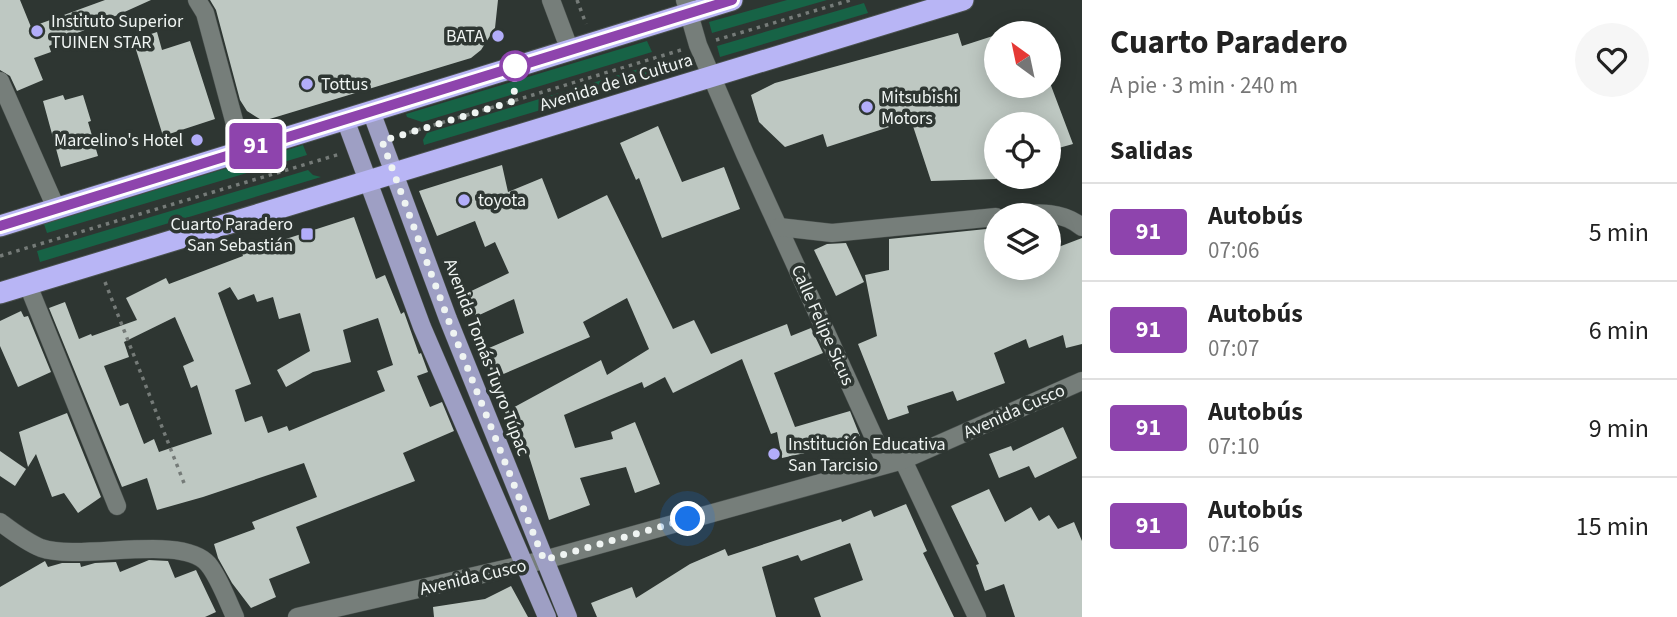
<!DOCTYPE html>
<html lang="es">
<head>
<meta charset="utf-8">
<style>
  body { margin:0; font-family:"Source Sans 3",sans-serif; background:#f6f6f6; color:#222; height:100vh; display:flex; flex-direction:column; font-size:26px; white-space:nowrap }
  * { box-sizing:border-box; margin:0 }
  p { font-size:23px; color:#767676 }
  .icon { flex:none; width:38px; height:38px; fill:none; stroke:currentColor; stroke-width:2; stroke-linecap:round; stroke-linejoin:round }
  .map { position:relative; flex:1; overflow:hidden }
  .sheet { display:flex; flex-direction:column; background:#fff; width:595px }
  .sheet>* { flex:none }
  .badge { padding:0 14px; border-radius:5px; font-size:24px; line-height:46px }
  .needle { width:46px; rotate:327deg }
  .fabs { position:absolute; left:984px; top:21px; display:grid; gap:14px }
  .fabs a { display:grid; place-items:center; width:77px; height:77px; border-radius:50%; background:#fff; box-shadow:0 4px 18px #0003; font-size:35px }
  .you { position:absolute; width:35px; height:35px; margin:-18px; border:5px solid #fff; border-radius:50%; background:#1a73e8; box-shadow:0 0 0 10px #1a73e833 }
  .map>.badge { position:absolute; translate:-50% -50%; box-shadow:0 0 0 4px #fff }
  h2 { padding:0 28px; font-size:26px; line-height:63px }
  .round { display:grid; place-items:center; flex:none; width:74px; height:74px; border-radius:37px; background:#f6f6f6 }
  .head { display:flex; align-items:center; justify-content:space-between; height:119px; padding:0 28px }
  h1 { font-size:33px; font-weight:700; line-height:52px }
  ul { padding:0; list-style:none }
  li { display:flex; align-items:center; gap:21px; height:98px; padding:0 28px; border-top:2px solid #e0e0e0 }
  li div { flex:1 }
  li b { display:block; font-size:26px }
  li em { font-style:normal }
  li .badge { min-width:77px; font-weight:700; text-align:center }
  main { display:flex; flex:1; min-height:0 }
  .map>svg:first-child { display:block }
  .grass { fill:#176346 }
  .building { fill:#bec8c2; fill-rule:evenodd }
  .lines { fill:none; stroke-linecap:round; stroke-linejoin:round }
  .minor-casing { stroke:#4a514e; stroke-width:19 }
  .major-casing { stroke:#4a514e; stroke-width:19 }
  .highway-casing { stroke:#4a514e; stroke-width:23 }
  .path { stroke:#757b78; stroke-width:3.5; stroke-dasharray:3.5 5; stroke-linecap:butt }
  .minor { stroke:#767e7a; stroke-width:18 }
  .major { stroke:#9e9fc4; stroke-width:18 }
  .highway { stroke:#b8b5f5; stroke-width:21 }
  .line-casing { stroke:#fff; stroke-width:16 }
  .line { stroke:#8e44ad; stroke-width:10 }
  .walk { stroke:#eff4f2; stroke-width:7; stroke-dasharray:0 12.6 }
  .poi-dot { fill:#b2adf9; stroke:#2e3632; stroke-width:2.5 }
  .stop-dot { fill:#fff; stroke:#8e44ad; stroke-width:3.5 }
  .labels { text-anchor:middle; stroke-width:7; stroke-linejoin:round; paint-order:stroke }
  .poi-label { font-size:18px; fill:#eff4f2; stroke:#2e3632; text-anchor:start }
  .street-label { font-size:18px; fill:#eff4f2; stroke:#2e3632 }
</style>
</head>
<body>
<main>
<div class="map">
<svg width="1082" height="617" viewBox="0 0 1082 617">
  <rect width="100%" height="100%" fill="#2e3632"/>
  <g class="grass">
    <path d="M 787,0 L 827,0 L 712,33 L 709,22 Z"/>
    <path d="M 864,3 L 868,13 L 720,57 L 717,46 Z"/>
    <path d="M 647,41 L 652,52 L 422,122 L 407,117 L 406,114 Z"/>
    <path d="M 645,67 L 656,70 L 658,75 L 424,145 L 423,140 L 427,133 Z"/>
    <path d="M 303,145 L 307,155 L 47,233 L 44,224 Z"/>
    <path d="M 308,170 L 313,175 L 321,177 L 40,262 L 37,251 Z"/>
  </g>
  <g class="building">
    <path d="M 0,0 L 20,0 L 31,27 L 105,0 L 151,0 L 49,46 L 51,52 L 34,58 L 43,80 L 17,91 L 10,76 L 0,70 Z"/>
    <path d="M 210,0 L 498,0 L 495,28 L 481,50 L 471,58 L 263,121 L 247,111 L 240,100 L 216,10 Z"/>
    <path d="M 157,32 L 162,50 L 190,41 L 215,119 L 163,136 L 133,40 Z"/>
    <path d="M 958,33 L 962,46 L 996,35 L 996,86 L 1048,86 L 1050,83 L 1073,144 L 1048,151 L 1048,124 L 996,124 L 996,179 L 931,181 L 911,120 L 827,147 L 823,134 L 785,147 L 759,122 L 751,95 L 775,83 Z"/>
    <path d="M 63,95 L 65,100 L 83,95 L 91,121 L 88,122 L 98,156 L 61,167 L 43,101 Z"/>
    <path d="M 658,126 L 682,182 L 724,167 L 740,209 L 662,238 L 639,178 L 636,180 L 620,143 Z"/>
    <path d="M 502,165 L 508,192 L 542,178 L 558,219 L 607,195 L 673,329 L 694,320 L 711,354 L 787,324 L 791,336 L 811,328 L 823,353 L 774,373 L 795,427 L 850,411 L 860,436 L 814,451 L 782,458 L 777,432 L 771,434 L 742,359 L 673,393 L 665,377 L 644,388 L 642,382 L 564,415 L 575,448 L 613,439 L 611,432 L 635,422 L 660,484 L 635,493 L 626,467 L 580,478 L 590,505 L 549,520 L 522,434 L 517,437 L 505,412 L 601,360 L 607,375 L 649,349 L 627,298 L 583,322 L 590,337 L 494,378 L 482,351 L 524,333 L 514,299 L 475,317 L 465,294 L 509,273 L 495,242 L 485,247 L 475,221 L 437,236 L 419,191 Z"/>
    <path d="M 354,217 L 376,279 L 385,275 L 401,314 L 404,312 L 419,354 L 421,353 L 428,372 L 417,376 L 430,407 L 442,402 L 454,431 L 403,453 L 415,481 L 296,527 L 310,563 L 269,579 L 276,597 L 251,608 L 232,583 L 218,558 L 214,544 L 255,529 L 252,522 L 317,497 L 304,463 L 203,497 L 157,510 L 147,478 L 122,487 L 49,308 L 65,302 L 79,339 L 91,334 L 92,336 L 137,320 L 126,298 L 166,278 L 169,284 L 243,256 L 242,253 ZM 230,287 L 238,300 L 254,294 L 257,302 L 273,297 L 279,319 L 300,313 L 310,351 L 277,370 L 286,387 L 313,372 L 351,362 L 343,330 L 378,318 L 393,365 L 377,371 L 385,391 L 289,431 L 287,426 L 268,433 L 262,416 L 245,422 L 235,390 L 251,384 L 218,293 ZM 175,317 L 194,361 L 183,366 L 191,388 L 197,385 L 212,434 L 159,452 L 154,439 L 144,444 L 128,403 L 120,406 L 104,366 L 129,357 L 124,342 Z"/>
    <path d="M 996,228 L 996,268 L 1048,268 L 1048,251 L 1082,238 L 1082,344 L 1066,348 L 1063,335 L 1029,348 L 1026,339 L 994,353 L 1005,383 L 957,401 L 953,391 L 907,406 L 909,413 L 888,420 L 858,344 L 877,336 L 865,275 L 889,270 L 889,239 Z"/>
    <path d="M 846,243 L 864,282 L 836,296 L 814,250 L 827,244 Z"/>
    <path d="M 21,311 L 24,317 L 28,316 L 51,372 L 18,387 L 0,346 L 0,321 Z"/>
    <path d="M 67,413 L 101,497 L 78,513 L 64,493 L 52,497 L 36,454 L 28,467 L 19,432 Z"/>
    <path d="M 1063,427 L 1077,458 L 1035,478 L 1029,466 L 999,478 L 989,454 L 1011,446 L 1013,451 Z"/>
    <path d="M 0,451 L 26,469 L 15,486 L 0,476 Z"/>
    <path d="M 989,489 L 1005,522 L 1031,507 L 1039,521 L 1049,515 L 1058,529 L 1074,522 L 1082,541 L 1082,617 L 1015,617 L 1004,584 L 985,591 L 976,565 L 979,564 L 951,506 Z"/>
    <path d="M 906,504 L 927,551 L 923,553 L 954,617 L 821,617 L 814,598 L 863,580 L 850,543 L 801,561 L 798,555 L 762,567 L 776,617 L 597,617 L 591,603 L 632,587 L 636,598 L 690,564 L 725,549 L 728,556 L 841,519 L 842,522 L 871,510 L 874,517 Z"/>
    <path d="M 149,560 L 168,561 L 175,578 L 196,570 L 216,612 L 205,617 L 0,617 L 0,587 L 45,561 L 48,567 L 62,563 L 80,563 L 81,567 L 95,563 L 116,562 L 120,572 Z"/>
    <path d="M 511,586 L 528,617 L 434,617 L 433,607 L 485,599 Z"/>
  </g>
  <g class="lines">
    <defs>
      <g id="minor">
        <path d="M 197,0 L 205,13 L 236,128 L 252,148"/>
        <path d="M 551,0 L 569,48"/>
        <path d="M 685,0 L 698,45 L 745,154 L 886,464"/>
        <path d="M 0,81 L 56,208"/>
        <path d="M 1011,215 C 1037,213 1061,210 1082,227"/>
        <path d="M 779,227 L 832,233 L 996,217"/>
        <path d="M 28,285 L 117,506"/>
        <path d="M 903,460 L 977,617"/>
        <path d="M 0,522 C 12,531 26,542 41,548 C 81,562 181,533 208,564 C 219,577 228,602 235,617"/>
        <path d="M 297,617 L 544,560 L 903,460 L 1082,381"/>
      </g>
      <g id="major">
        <path d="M 371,111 L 448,319 L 568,617"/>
        <path d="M 345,119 L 422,327 L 547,617"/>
      </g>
      <g id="highway">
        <path d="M 0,226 L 732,0"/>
        <path d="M 0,293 L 963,0"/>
      </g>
    </defs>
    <use href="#minor" class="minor-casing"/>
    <use href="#major" class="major-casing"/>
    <use href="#highway" class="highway-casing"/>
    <g class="path">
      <path d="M 577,0 L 586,24"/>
      <path d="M 716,40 L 851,0"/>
      <path d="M 401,135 L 681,50"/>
      <path d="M 0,256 L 340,154"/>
      <path d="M 105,282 L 184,483"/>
    </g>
    <use href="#minor" class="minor"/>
    <use href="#major" class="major"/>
    <use href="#highway" class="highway"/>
  </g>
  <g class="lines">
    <defs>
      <path id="line" d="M 0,226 L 732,0"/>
    </defs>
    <use href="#line" class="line-casing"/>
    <use href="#line" class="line"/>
    <path class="walk" d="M 515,66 L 514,101 L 382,141 L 448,319 L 544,560 L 688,519"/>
  </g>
  <g class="poi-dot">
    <circle cx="37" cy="31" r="7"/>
    <circle cx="498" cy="36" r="7"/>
    <circle cx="307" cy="84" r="7"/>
    <circle cx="867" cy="107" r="7"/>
    <circle cx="197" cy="140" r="7"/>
    <circle cx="464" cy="200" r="7"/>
    <rect x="300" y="227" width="14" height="14" rx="3.5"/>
    <circle cx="774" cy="454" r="7"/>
  </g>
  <circle class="stop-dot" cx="515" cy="66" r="14"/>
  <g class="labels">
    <g class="poi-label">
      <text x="51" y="27">Instituto Superior<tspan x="51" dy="21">TUINEN STAR</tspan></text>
      <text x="484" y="42" text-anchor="end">BATA</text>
      <text x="321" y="90">Tottus</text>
      <text x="881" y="103">Mitsubishi<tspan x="881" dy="21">Motors</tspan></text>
      <text x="183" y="146" text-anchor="end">Marcelino's Hotel</text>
      <text x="478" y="206">toyota</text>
      <text x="293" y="230" text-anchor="end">Cuarto Paradero<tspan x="293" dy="21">San Sebastián</tspan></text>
      <text x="788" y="450">Institución Educativa<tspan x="788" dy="21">San Tarcisio</tspan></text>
    </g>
    <g class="street-label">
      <text transform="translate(616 82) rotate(-17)" y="6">Avenida de la Cultura</text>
      <text transform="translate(823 325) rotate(66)" y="6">Calle Felipe Sicus</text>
      <text transform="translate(487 357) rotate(69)" y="6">Avenida Tomás Tuyro Túpac</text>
      <text transform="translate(1014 411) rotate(-24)" y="6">Avenida Cusco</text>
      <text transform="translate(473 577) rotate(-13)" y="6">Avenida Cusco</text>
    </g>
  </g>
</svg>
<div class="fabs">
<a><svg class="needle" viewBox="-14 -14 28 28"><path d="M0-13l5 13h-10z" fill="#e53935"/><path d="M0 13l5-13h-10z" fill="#767676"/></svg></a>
<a><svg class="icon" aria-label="locate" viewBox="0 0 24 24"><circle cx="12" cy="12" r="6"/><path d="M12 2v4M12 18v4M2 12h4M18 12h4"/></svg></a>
<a><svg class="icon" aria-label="layers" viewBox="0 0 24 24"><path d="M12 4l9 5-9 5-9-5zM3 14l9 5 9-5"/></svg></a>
</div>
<div class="you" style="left:688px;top:519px"></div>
<b class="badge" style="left:256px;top:146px;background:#8e44ad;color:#fff">91</b>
</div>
<section class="sheet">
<div class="head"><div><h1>Cuarto Paradero</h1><p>A pie · 3 min · 240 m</p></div><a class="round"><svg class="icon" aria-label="heart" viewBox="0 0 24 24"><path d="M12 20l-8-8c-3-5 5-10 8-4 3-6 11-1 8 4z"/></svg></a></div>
<h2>Salidas</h2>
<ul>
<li><span class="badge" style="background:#8e44ad;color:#fff">91</span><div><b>Autobús</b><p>07:06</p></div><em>5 min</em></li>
<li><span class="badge" style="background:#8e44ad;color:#fff">91</span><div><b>Autobús</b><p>07:07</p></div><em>6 min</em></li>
<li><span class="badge" style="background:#8e44ad;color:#fff">91</span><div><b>Autobús</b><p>07:10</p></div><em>9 min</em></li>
<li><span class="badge" style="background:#8e44ad;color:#fff">91</span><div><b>Autobús</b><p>07:16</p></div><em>15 min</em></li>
</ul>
</section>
</main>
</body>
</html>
